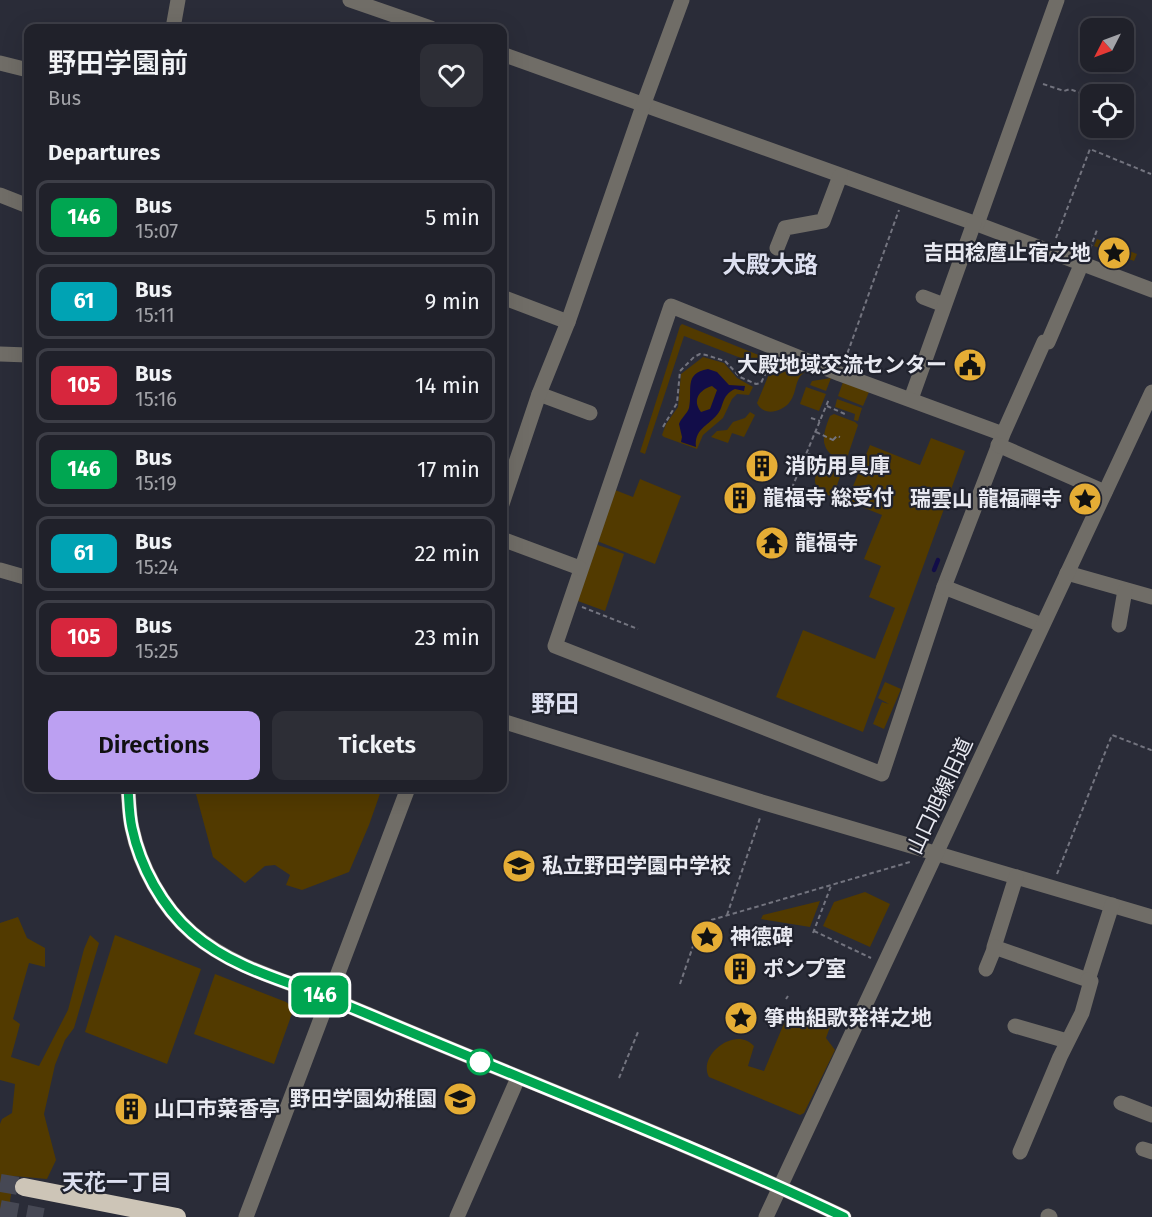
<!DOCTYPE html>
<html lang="en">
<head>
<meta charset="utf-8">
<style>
  body { margin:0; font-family:"Fira Sans","Noto Sans JP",sans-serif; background:#2d2e36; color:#f1f3f6; height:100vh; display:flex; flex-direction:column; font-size:22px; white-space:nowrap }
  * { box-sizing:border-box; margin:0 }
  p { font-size:20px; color:#a2a3a8 }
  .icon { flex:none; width:33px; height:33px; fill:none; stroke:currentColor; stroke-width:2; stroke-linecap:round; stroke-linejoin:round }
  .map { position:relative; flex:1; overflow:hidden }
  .side { position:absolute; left:24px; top:24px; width:483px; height:768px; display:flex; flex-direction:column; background:#20212a; border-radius:12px; box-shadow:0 6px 24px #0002,0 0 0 2px #3d3e47 }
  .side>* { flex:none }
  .badge { padding:0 12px; border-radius:9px; font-size:21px; line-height:39px }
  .needle { width:39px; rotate:228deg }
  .fabs { position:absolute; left:1080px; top:18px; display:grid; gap:12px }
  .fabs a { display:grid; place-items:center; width:54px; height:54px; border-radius:12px; background:#20212a; box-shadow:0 6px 24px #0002,0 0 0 2px #3d3e47; font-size:30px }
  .map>.badge { position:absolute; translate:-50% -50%; box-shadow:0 0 0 3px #fff }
  h2 { padding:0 24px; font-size:22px; line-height:54px }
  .round { display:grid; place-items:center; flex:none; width:63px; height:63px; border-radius:12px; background:#2d2e36 }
  .summary { display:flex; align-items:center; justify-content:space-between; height:102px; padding:0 24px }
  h1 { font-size:28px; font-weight:600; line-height:45px }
  .button { display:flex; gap:12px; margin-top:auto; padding:12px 24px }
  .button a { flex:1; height:69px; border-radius:12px; background:#bca0f2; color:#111; font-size:24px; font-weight:600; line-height:69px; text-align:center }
  .button a+a { background:#2d2e36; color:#f1f3f6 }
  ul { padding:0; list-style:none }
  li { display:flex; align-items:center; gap:18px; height:75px; margin:0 12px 9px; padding:0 12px; border:3px solid #3d3e47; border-radius:12px }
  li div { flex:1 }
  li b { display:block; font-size:22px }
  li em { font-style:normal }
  li .badge { min-width:66px; font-weight:700; text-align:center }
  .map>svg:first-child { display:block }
  .green { fill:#523a00 }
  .water { fill:#120d49; fill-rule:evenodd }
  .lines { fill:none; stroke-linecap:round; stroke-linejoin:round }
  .stream { stroke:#120d49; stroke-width:4.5 }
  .highway-tunnel { stroke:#464854; stroke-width:18; stroke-dasharray:18 9; stroke-linecap:butt }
  .path { stroke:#73747f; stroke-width:2; stroke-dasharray:4.5 3; stroke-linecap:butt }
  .minor { stroke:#706d67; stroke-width:15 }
  .highway { stroke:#cdc5b7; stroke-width:18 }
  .line-casing { stroke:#fff; stroke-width:14 }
  .line { stroke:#00a651; stroke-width:9 }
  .stop-dot { fill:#fff; stroke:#00a651; stroke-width:3 }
  .labels { text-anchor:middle; stroke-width:4.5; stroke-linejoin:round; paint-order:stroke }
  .poi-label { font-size:21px; font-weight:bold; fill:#e8e9f1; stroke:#21232e; text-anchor:start }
  .street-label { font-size:21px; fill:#e8e9f1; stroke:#21232e }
  .neighbourhood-label { font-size:22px; font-weight:bold; fill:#dcdfef; stroke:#21232e }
  .quarter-label { font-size:24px; font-weight:bold; fill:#dcdfef; stroke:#21232e }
</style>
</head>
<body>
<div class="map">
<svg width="1152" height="1217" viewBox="0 0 1152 1217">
  <rect width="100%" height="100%" fill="#2a2c38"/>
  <g class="green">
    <path d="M 1097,239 L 1137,254 L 1134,261 L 1094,246 Z"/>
    <path d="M 682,324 L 768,359 L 764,367 L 684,336 L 645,454 L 640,452 L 680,326 Z"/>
    <path d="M 777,355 L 816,369 C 791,372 800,390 789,403 C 780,413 763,416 757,403 Z"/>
    <path d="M 703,357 L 724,363 L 737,378 L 753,387 L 749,395 L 737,394 L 732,399 L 723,418 L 703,435 L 697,449 L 664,437 L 662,435 L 666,424 L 678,407 L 681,374 Z"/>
    <path d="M 831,378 L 826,391 L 810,385 L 812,381 Z"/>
    <path d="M 843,382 L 869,392 L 863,406 L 838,396 Z"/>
    <path d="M 806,387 L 826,394 L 819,411 L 800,404 Z"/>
    <path d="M 837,399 L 862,408 L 858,421 L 854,420 L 855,414 L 835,407 Z"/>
    <path d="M 750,412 L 755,415 L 744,437 L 732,433 L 728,443 L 711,437 L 717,431 L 727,430 L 733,422 L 745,418 Z"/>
    <path d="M 834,414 L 855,422 L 858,425 L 846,461 L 844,462 C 819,451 821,438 830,416 Z"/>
    <path d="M 931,438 L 965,451 L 863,732 L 776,697 L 803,630 L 875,659 L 895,608 L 869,597 L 881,566 L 864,559 L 882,515 L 847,501 L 870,445 L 920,465 Z"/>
    <path d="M 834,460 L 841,464 L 843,468 L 834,494 L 830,496 C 806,487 813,468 834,460 Z"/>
    <path d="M 640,479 L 681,496 L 655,564 L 597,541 L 615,490 L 633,497 Z"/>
    <path d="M 595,544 L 624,554 L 605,611 L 575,600 Z"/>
    <path d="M 885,682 L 901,689 L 884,729 L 873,724 L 882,702 L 889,704 L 878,698 Z"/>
    <path d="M 210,788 L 382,788 L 369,825 L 349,872 L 302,890 L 286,885 L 290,875 L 275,865 L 265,866 L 245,883 L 213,857 L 196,794 Z"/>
    <path d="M 865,892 L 890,904 L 870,947 L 823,926 L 834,902 Z"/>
    <path d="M 820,901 L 810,927 L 761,919 L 763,915 Z"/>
    <path d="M 18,917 L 27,938 L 45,948 L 45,967 L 29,963 L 13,1019 L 20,1024 L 11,1057 L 39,1066 L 68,1010 L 84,949 L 90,935 L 99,943 L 74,1028 L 65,1040 L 55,1065 L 44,1114 L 56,1160 L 47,1179 L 14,1176 L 10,1201 L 17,1217 L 0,1217 L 0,1124 L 2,1119 L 12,1113 L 15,1084 L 0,1080 L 0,923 Z"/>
    <path d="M 115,935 L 201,969 L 167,1064 L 85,1032 Z"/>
    <path d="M 215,974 L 286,1002 L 294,1008 L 274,1064 L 194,1034 Z"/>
    <path d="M 794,1006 L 828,1024 L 830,1027 L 826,1038 L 835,1050 L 804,1113 L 800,1115 L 709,1077 C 697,1055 736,1025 754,1046 L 748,1066 L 764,1071 L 790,1009 Z"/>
  </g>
  <path class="water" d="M 708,369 L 717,372 L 729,385 L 745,386 L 744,391 L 735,389 C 720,396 725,407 716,416 C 707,426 694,430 696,447 L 681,442 L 682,437 L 679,424 C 681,418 687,414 689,408 C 693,391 683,373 708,369 ZM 712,386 L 717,390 L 710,409 L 701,412 C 692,400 699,390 712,386 Z"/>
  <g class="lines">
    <path class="stream" d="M 934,570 L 938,560"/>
    <g class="highway-tunnel">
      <path d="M 0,1183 L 24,1187"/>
      <path d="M 0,1209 L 43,1217"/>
    </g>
    <g class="path">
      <path d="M 1043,84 L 1064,91 L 1070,89 L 1090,97"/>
      <path d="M 1056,238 L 1090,149 L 1151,174"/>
      <path d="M 1090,249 L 1097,230"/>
      <path d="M 845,360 L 899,210"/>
      <path d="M 827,406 L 847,415"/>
      <path d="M 811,418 L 820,421"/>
      <path d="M 663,427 L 677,403 L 680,371 L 694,357 L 700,354 L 706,355 L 725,361 L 740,377 L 756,384 L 761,383 L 771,362"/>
      <path d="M 816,432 L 835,441"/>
      <path d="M 833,440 L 837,436 L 840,437"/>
      <path d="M 808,454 L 822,459"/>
      <path d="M 789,495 L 829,399"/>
      <path d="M 582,607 L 638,629"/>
      <path d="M 1057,874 L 1112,735 L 1151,750 L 1152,747"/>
      <path d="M 727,915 L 760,818"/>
      <path d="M 814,931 L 871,958"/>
      <path d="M 813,933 L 831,886"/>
      <path d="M 680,984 L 701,923 L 910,862"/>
      <path d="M 786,999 L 788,996"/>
      <path d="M 619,1078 L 638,1032"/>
    </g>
    <g class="minor">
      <path d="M 350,0 L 431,28"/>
      <path d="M 173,28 L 178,0"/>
      <path d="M 502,54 L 977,224 L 1152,290"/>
      <path d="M 0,63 L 28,70"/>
      <path d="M 0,195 L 28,206"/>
      <path d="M 977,224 L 1057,0"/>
      <path d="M 777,248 L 785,228 L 823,221 L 840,176"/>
      <path d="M 502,297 L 568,322"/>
      <path d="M 923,297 L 944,305"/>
      <path d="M 0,354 L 28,355"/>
      <path d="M 539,394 L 590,413"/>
      <path d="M 911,399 L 974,223"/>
      <path d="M 1003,434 L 840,374 L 671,306 L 555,646 L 882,774 L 944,587 L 1003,434 L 1044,342 L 1048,342 L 1082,263"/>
      <path d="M 998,445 L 1105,492"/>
      <path d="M 502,504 L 539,394 L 568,322 L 644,103 L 682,0"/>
      <path d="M 502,539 L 580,568"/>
      <path d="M 0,570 L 28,578"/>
      <path d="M 1067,573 L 1152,597"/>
      <path d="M 944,587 L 1042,625"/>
      <path d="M 1119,625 L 1125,590"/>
      <path d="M 502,721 L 765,803 L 1152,917"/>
      <path d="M 128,788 C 129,801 129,815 132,828 C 140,866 162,907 192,933 C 230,966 280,979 326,997 C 342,1003 357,1010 372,1016 C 530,1083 690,1144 844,1217"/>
      <path d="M 1016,877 L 994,947 L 1088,980 L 1112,905"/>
      <path d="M 986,969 L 995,947"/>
      <path d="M 1015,1026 L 1067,1041"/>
      <path d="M 1121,1103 L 1152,1115"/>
      <path d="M 1143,1149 L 1152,1152"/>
      <path d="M 1020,1152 L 1060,1057 L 1082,1013 L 1091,981 L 1088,980"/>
      <path d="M 1048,1216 L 1050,1217"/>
      <path d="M 246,1217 L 408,788"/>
      <path d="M 457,1217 L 518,1078"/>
      <path d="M 766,1217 L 1152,392"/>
    </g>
    <path class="highway" d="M 24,1187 L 177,1217"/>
  </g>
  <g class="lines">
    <defs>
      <path id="line" d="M 128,788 C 129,801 129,815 132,828 C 140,866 162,907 192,933 C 226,963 271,977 314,992 C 333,1000 353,1008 372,1016 C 530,1083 690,1144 844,1217"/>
    </defs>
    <use href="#line" class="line-casing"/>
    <use href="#line" class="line"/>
  </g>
  <defs>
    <symbol id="sight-disc" viewBox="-11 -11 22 22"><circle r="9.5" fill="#e5ad35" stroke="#21232e"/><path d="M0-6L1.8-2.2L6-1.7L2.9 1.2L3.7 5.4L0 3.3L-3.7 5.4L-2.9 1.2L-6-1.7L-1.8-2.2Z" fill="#111"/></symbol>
    <symbol id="civic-disc" viewBox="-11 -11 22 22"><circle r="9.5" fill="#e5ad35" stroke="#21232e"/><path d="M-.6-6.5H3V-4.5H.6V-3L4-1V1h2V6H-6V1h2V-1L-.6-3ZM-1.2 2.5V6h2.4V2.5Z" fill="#111"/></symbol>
    <symbol id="building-disc" viewBox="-11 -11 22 22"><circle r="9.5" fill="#e5ad35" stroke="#21232e"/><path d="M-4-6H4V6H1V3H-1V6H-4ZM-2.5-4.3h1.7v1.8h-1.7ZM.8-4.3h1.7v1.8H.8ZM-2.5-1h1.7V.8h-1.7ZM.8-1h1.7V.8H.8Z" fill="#111"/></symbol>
    <symbol id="temple-disc" viewBox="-11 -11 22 22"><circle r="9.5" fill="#e5ad35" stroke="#21232e"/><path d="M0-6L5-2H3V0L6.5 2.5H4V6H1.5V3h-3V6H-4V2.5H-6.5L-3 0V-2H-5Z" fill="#111"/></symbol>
    <symbol id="school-disc" viewBox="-11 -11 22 22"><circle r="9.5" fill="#e5ad35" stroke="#21232e"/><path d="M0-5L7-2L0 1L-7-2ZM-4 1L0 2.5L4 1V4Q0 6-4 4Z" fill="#111"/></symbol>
  </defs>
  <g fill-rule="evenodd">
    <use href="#sight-disc" x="1095" y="234" width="38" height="38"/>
    <use href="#civic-disc" x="951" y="346" width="38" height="38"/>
    <use href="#building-disc" x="743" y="447" width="38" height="38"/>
    <use href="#building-disc" x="721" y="479" width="38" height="38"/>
    <use href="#sight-disc" x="1066" y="480" width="38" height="38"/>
    <use href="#temple-disc" x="753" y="524" width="38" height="38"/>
    <use href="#school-disc" x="500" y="847" width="38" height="38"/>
    <use href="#sight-disc" x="688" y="918" width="38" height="38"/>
    <use href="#building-disc" x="721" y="950" width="38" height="38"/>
    <use href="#sight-disc" x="722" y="999" width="38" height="38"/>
    <use href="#school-disc" x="441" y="1080" width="38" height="38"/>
    <use href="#building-disc" x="112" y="1090" width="38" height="38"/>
  </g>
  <circle class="stop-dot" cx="480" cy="1062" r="12"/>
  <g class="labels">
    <g class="poi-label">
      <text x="1091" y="260" text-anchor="end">吉田稔麿止宿之地</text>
      <text x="947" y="372" text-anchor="end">大殿地域交流センター</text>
      <text x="785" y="473">消防用具庫</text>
      <text x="763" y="505">龍福寺 総受付</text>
      <text x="1062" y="506" text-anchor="end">瑞雲山 龍福禪寺</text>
      <text x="795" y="550">龍福寺</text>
      <text x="542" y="873">私立野田学園中学校</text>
      <text x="730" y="944">神德碑</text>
      <text x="763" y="976">ポンプ室</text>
      <text x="764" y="1025">箏曲組歌発祥之地</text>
      <text x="437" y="1106" text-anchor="end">野田学園幼稚園</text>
      <text x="154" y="1116">山口市菜香亭</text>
    </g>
    <g class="street-label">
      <text transform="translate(940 796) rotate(-65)" y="7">山口旭線旧道</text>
    </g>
    <g class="neighbourhood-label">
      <text x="117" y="1190">天花一丁目</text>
    </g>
    <g class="quarter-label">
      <text x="770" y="273">大殿大路</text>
      <text x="555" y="712">野田</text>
    </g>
  </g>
</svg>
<div class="fabs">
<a><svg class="needle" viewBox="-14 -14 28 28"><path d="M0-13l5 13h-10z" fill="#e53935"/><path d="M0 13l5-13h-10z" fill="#a2a3a8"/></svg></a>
<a><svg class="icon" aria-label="locate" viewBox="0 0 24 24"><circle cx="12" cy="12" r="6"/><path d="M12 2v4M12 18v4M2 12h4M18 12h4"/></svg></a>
</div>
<b class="badge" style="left:320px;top:995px;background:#00a651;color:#fff">146</b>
<section class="side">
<div class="summary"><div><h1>野田学園前</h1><p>Bus</p></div><a class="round"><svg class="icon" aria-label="heart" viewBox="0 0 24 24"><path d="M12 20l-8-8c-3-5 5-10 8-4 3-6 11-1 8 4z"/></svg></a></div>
<h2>Departures</h2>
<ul>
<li><span class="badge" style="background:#00a651;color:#fff">146</span><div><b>Bus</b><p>15:07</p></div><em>5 min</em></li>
<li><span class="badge" style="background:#00a3b4;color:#fff">61</span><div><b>Bus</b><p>15:11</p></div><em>9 min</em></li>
<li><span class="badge" style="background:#d7263d;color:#fff">105</span><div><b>Bus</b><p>15:16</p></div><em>14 min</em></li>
<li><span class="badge" style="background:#00a651;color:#fff">146</span><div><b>Bus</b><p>15:19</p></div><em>17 min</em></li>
<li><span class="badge" style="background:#00a3b4;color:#fff">61</span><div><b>Bus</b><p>15:24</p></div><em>22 min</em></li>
<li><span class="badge" style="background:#d7263d;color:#fff">105</span><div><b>Bus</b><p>15:25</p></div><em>23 min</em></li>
</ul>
<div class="button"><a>Directions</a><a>Tickets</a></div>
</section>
</div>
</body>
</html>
